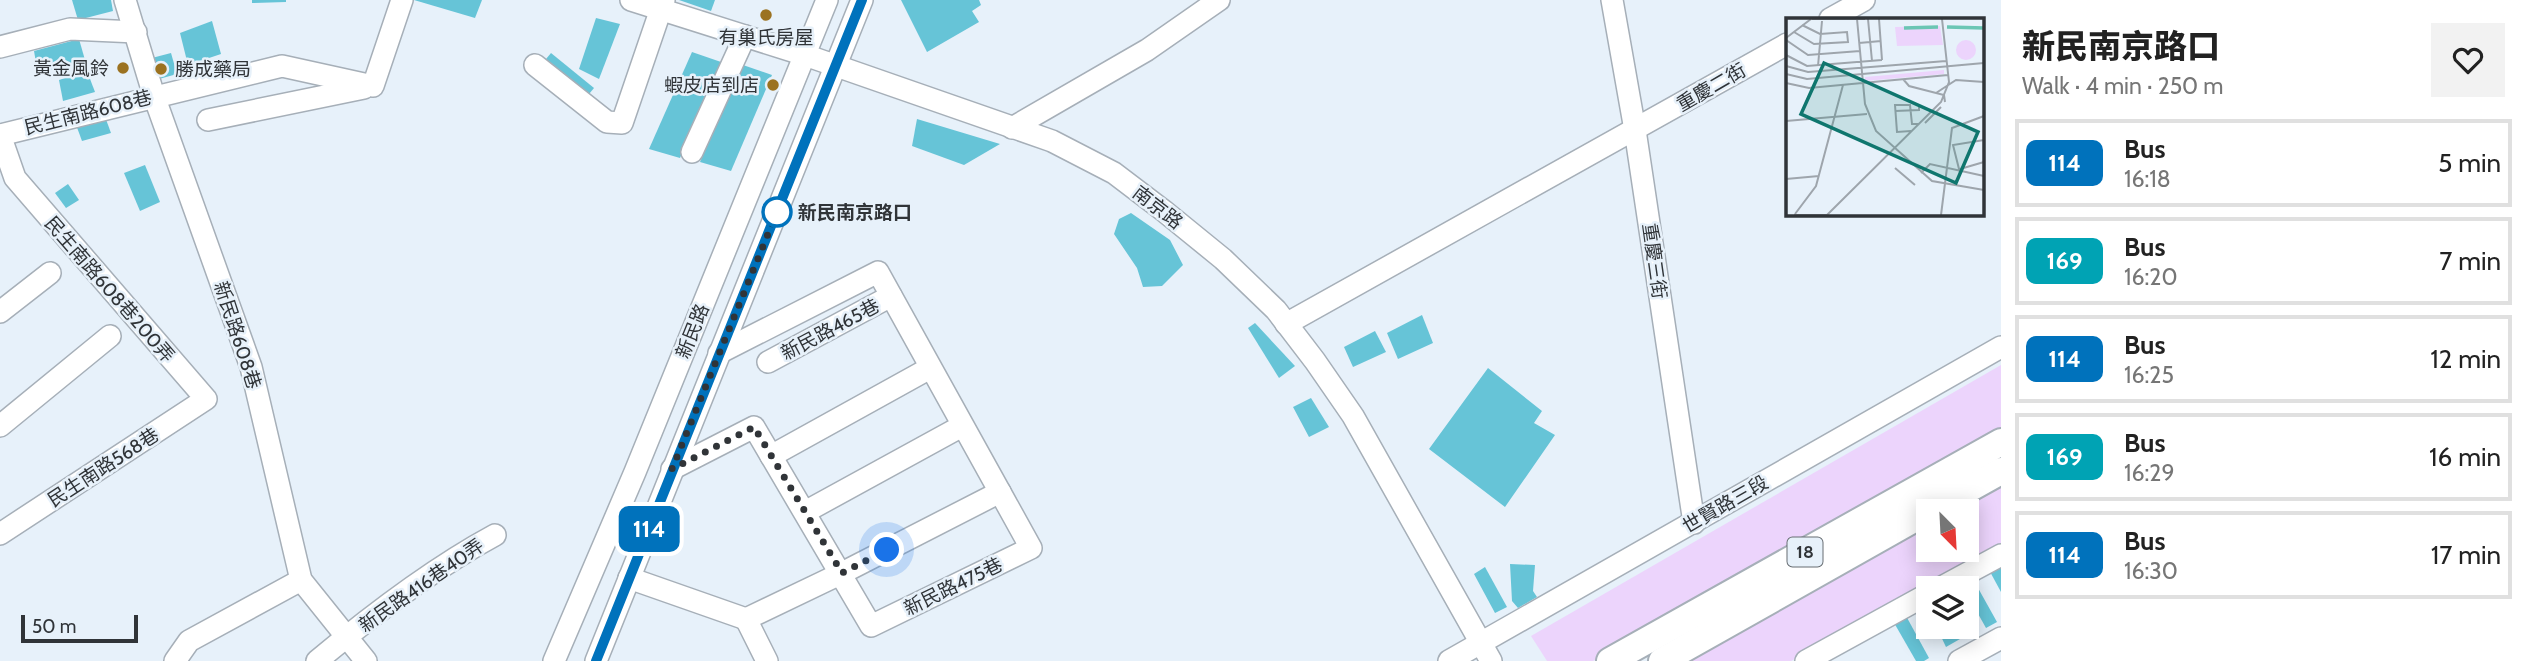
<!DOCTYPE html>
<html lang="en">
<head>
<meta charset="utf-8">
<style>
  body { margin:0; font-family:Cabin,"Noto Sans TC",sans-serif; background:#f2f2f2; color:#222; height:100vh; display:flex; flex-direction:column; font-size:26px; white-space:nowrap }
  * { box-sizing:border-box; margin:0 }
  p { font-size:23px; color:#767676 }
  .icon { flex:none; width:38px; height:38px; fill:none; stroke:currentColor; stroke-width:2; stroke-linecap:round; stroke-linejoin:round }
  .map { position:relative; flex:1; overflow:hidden }
  .sheet { display:flex; flex-direction:column; background:#fff; width:525px }
  .sheet>* { flex:none }
  .badge { padding:0 14px; border-radius:10px; font-size:24px; line-height:46px }
  .needle { width:46px; rotate:156deg }
  .fabs { position:absolute; left:1916px; top:499px; display:grid; gap:14px }
  .fabs a { display:grid; place-items:center; width:63px; height:63px; border-radius:0px; background:#fff; box-shadow:0 4px 18px #0003; font-size:35px }
  .scale { position:absolute; left:21px; bottom:18px; width:117px; box-sizing:border-box; padding-left:7px; border:4px solid #303438; border-top:0; font-size:19px; line-height:24px; white-space:nowrap; color:#303438; -webkit-text-stroke:5px #e7f1fa; paint-order:stroke }
  .you { position:absolute; width:35px; height:35px; margin:-18px; border:5px solid #fff; border-radius:50%; background:#1a73e8; box-shadow:0 0 0 10px #1a73e833 }
  .map>.badge { position:absolute; translate:-50% -50%; box-shadow:0 0 0 4px #fff }
  .round { display:grid; place-items:center; flex:none; width:74px; height:74px; border-radius:0px; background:#f2f2f2 }
  .overview { display:flex; align-items:center; justify-content:space-between; height:119px; padding:0 21px }
  h1 { font-size:33px; font-weight:800; line-height:52px }
  ul { padding:0; list-style:none }
  li { display:flex; align-items:center; gap:21px; height:88px; margin:0 14px 10px; padding:0 7px; border:4px solid #e0e0e0; border-radius:0px }
  li div { flex:1 }
  li b { display:block; font-size:26px }
  li em { font-style:normal }
  li .badge { min-width:77px; font-weight:700; text-align:center }
  main { display:flex; flex:1; min-height:0 }
  .map>svg:first-child { display:block }
  .green { fill:#ecd4fc }
  .building { fill:#66c4d7 }
  .lines { fill:none; stroke-linecap:round; stroke-linejoin:round }
  .minor-casing { stroke:#a6afb8; stroke-width:24 }
  .major-casing { stroke:#a6afb8; stroke-width:30 }
  .minor { stroke:#fff; stroke-width:21 }
  .major { stroke:#fff; stroke-width:26 }
  .line-casing { stroke:#fff; stroke-width:16 }
  .line { stroke:#0072bc; stroke-width:10 }
  .walk { stroke:#303438; stroke-width:7; stroke-dasharray:0 12.6 }
  .poi-dot { fill:#9b7220; stroke:#e7f1fa; stroke-width:2.5 }
  .stop-dot { fill:#fff; stroke:#0072bc; stroke-width:3.5 }
  .labels { text-anchor:middle; stroke-width:5; stroke-linejoin:round; paint-order:stroke }
  .shield { fill:#e7f1fa; stroke:#676d72; stroke-width:2 }
  .shield-label { font-size:18px; font-weight:bold; fill:#303438 }
  .poi-label { font-size:19px; fill:#303438; stroke:#e7f1fa; text-anchor:end }
  .street-label { font-size:19px; fill:#303438; stroke:#e7f1fa }
  .stop-label { font-size:19px; font-weight:bold; fill:#303438; stroke:#e7f1fa; text-anchor:start }
  .inset-river { fill:none; stroke:#6ac6b4; stroke-width:3.5 }
  .inset-road { fill:none; stroke:#9ea5ac; stroke-width:2 }
  .view { fill:#0f766e; fill-opacity:0.15; stroke:#0f766e; stroke-width:3.5 }
  .inset-edge { fill:none; stroke:#303438; stroke-width:3.5 }
</style>
</head>
<body>
<main>
<div class="map">
<svg width="2001" height="661" viewBox="0 0 2001 661">
  <rect width="100%" height="100%" fill="#e7f1fa"/>
  <g class="green">
    <path d="M 2001,365 L 2001,428 L 1593,661 L 1547,661 L 1531,636 Z"/>
    <path d="M 2001,486 L 2001,548 L 1791,661 L 1688,661 L 1928,526 L 1928,550 L 1967,550 L 1967,511 L 1956,511 Z"/>
  </g>
  <g class="building">
    <path d="M 72,0 L 111,0 L 113,11 L 78,20 Z"/>
    <path d="M 252,0 L 286,0 L 286,2 L 252,3 Z"/>
    <path d="M 414,0 L 482,0 L 475,18 Z"/>
    <path d="M 679,0 L 715,0 L 711,11 Z"/>
    <path d="M 901,0 L 979,0 L 981,5 L 972,11 L 979,22 L 927,52 Z"/>
    <path d="M 596,18 L 620,24 L 599,79 L 579,69 Z"/>
    <path d="M 212,21 L 221,54 L 188,65 L 180,33 Z"/>
    <path d="M 79,39 L 85,60 L 38,74 L 34,51 Z"/>
    <path d="M 692,52 L 721,62 L 680,158 L 649,149 Z"/>
    <path d="M 171,53 L 177,74 L 159,79 L 148,59 Z"/>
    <path d="M 551,53 L 594,88 L 580,105 L 537,70 Z"/>
    <path d="M 743,65 L 772,75 L 731,171 L 700,162 Z"/>
    <path d="M 87,71 L 95,92 L 63,101 L 59,80 Z"/>
    <path d="M 104,114 L 111,133 L 82,141 L 75,122 Z"/>
    <path d="M 917,119 L 1000,144 L 964,165 L 912,146 Z"/>
    <path d="M 145,165 L 160,202 L 140,211 L 124,173 Z"/>
    <path d="M 68,184 L 79,200 L 66,208 L 55,193 Z"/>
    <path d="M 1131,213 L 1170,240 L 1183,265 L 1162,286 L 1143,287 L 1137,268 L 1114,234 L 1119,219 Z"/>
    <path d="M 1422,315 L 1433,343 L 1398,359 L 1387,333 Z"/>
    <path d="M 1255,323 L 1295,366 L 1279,378 L 1248,328 Z"/>
    <path d="M 1375,331 L 1386,352 L 1353,367 L 1344,347 Z"/>
    <path d="M 1488,368 L 1542,411 L 1534,423 L 1555,435 L 1505,507 L 1429,449 Z"/>
    <path d="M 1311,398 L 1329,427 L 1309,437 L 1293,407 Z"/>
    <path d="M 1510,564 L 1535,565 L 1533,591 L 1537,597 L 1518,608 L 1512,601 Z"/>
    <path d="M 2001,565 L 2001,592 L 1988,568 Z"/>
    <path d="M 1485,567 L 1507,607 L 1495,613 L 1474,574 Z"/>
    <path d="M 1973,579 L 1997,622 L 1986,628 L 1967,594 L 1967,588 L 1962,585 Z"/>
    <path d="M 1967,609 L 1979,631 L 1966,638 L 1960,626 L 1967,626 Z"/>
    <path d="M 1905,614 L 1929,658 L 1924,661 L 1916,661 L 1893,621 Z"/>
    <path d="M 1936,626 L 1953,626 L 1960,639 L 1946,647 Z"/>
  </g>
  <g class="lines">
    <defs>
      <g id="minor">
        <path d="M 125,0 L 154,96 L 251,367 L 301,580 L 366,661"/>
        <path d="M 631,0 L 805,55 L 1052,141 L 1114,173 L 1164,211 L 1223,259 L 1276,310 L 1315,361 L 1353,416 L 1491,661"/>
        <path d="M 1612,0 L 1635,130 L 1694,523"/>
        <path d="M 1830,19 L 1864,0"/>
        <path d="M 0,47 L 70,29 L 136,32"/>
        <path d="M 535,65 L 607,122 L 622,123 L 664,0"/>
        <path d="M 208,120 L 364,88"/>
        <path d="M 1012,128 L 1147,50 L 1219,0"/>
        <path d="M 0,135 L 282,66 L 373,86 L 402,0"/>
        <path d="M 692,152 L 745,36"/>
        <path d="M 0,312 L 50,273"/>
        <path d="M 1286,324 L 1787,44"/>
        <path d="M 768,362 L 891,296"/>
        <path d="M 0,426 L 110,336"/>
        <path d="M 771,456 L 930,368"/>
        <path d="M 672,469 L 754,427 L 871,626 L 1031,548 L 878,272 L 719,353"/>
        <path d="M 805,512 L 962,426"/>
        <path d="M 0,534 L 206,399 L 15,178 L 0,135"/>
        <path d="M 629,578 L 746,619"/>
        <path d="M 1940,588 L 2001,555"/>
        <path d="M 175,661 L 189,641 L 301,580"/>
        <path d="M 317,661 C 372,615 432,569 495,535"/>
        <path d="M 554,661 L 635,472 L 827,0"/>
        <path d="M 596,661 L 862,0"/>
        <path d="M 767,661 L 746,619 L 842,573 L 1000,492"/>
        <path d="M 1449,661 L 2001,347"/>
        <path d="M 1806,661 L 1928,594"/>
        <path d="M 1959,661 L 2001,638"/>
      </g>
      <g id="major">
        <path d="M 1929,511 L 2001,471"/>
        <path d="M 1610,661 L 2001,442"/>
        <path d="M 1662,661 L 1928,511"/>
      </g>
    </defs>
    <use href="#minor" class="minor-casing"/>
    <use href="#major" class="major-casing"/>
    <use href="#minor" class="minor"/>
    <use href="#major" class="major"/>
  </g>
  <g class="lines">
    <defs>
      <path id="line" d="M 596,661 L 862,0"/>
    </defs>
    <use href="#line" class="line-casing"/>
    <use href="#line" class="line"/>
    <path class="walk" d="M 777,212 L 672,469 L 754,427 L 842,573 L 887,550"/>
  </g>
  <g class="poi-dot">
    <circle cx="766" cy="15" r="7"/>
    <circle cx="123" cy="68" r="7"/>
    <circle cx="161" cy="69" r="7"/>
    <circle cx="773" cy="85" r="7"/>
  </g>
  <circle class="stop-dot" cx="777" cy="212" r="14"/>
  <g class="labels">
    <rect class="shield" x="1787.5" y="537.5" width="35" height="29" rx="5"/>
    <g class="shield-label">
      <text x="1805" y="558">18</text>
    </g>
    <g class="poi-label">
      <text x="766" y="44" text-anchor="middle">有巢氏房屋</text>
      <text x="109" y="75">黃金風鈴</text>
      <text x="175" y="76" text-anchor="start">勝成藥局</text>
      <text x="759" y="92">蝦皮店到店</text>
    </g>
    <g class="street-label">
      <text transform="translate(1711 87) rotate(-30)" y="7">重慶二街</text>
      <text transform="translate(88 112) rotate(-14)" y="7">民生南路608巷</text>
      <text transform="translate(1158 207) rotate(38)" y="7">南京路</text>
      <text transform="translate(1655 261) rotate(82)" y="7">重慶三街</text>
      <text transform="translate(110 289) rotate(49)" y="7">民生南路608巷200弄</text>
      <text transform="translate(830 329) rotate(-28)" y="7">新民路465巷</text>
      <text transform="translate(692 331) rotate(-68)" y="7">新民路</text>
      <text transform="translate(238 335) rotate(72)" y="7">新民路608巷</text>
      <text transform="translate(103 467) rotate(-33)" y="7">民生南路568巷</text>
      <text transform="translate(1725 504) rotate(-30)" y="7">世賢路三段</text>
      <text transform="translate(421 585) rotate(-35)" y="7">新民路416巷40弄</text>
      <text transform="translate(953 586) rotate(-26)" y="7">新民路475巷</text>
    </g>
    <g class="stop-label">
      <text x="798" y="219">新民南京路口</text>
    </g>
  </g>
  <g transform="translate(1786 18)">
    <rect width="198" height="198" fill="#e7f1fa"/>
    <path d="M 154,8 L 157,27 L 111,28 L 109,9 ZM170 32a10 10 0 1 1 20 0a10 10 0 1 1-20 0ZM 158,52 L 158,56 L 79,63 L 79,59 Z" fill="#ecd4fc"/>
    <path class="inset-river" d="M 161,9 L 198,10M 118,10 L 152,9"/>
    <path class="inset-road" d="M 26,1 L 79,1M 71,1 L 79,86 L 90,113 L 146,163 L 198,172M 82,1 L 86,43M 93,1 L 96,42M 8,14 L 28,26 L 62,24 L 61,14 L 34,16 L 16,7M 0,20 L 25,1M 0,22 L 22,37 L 74,33M 73,25 L 95,23M 0,37 L 21,48 L 96,42M 0,48 L 22,54 L 160,43M 32,48 L 36,3M 0,56 L 21,61 L 198,45M 117,61 L 123,68 L 158,77 L 159,84M 0,65 L 23,70 L 162,57M 150,75 L 170,62 L 198,64M 109,93 L 133,92 L 133,86M 0,103 L 81,96M 139,105 L 155,89M 125,113 L 111,114 L 109,87 L 124,87 L 126,106 L 133,106M 109,150 L 129,167M 174,151 L 198,144M 135,155 L 144,146 L 198,158M 174,155 L 167,127 L 198,122M 0,161 L 33,158M 9,196 L 30,168 L 57,67M 8,197 L 41,197 L 155,84 L 163,64 L 156,1M 155,197 L 166,110 L 198,98"/>
    <path class="view" d="M 38,45 L 192,114 L 170,165 L 15,96 Z"/>
    <rect width="198" height="198" class="inset-edge"/>
  </g>
</svg>
<div class="fabs">
<a><svg class="needle" viewBox="-14 -14 28 28"><path d="M0-13l5 13h-10z" fill="#e53935"/><path d="M0 13l5-13h-10z" fill="#767676"/></svg></a>
<a><svg class="icon" aria-label="layers" viewBox="0 0 24 24"><path d="M12 4l9 5-9 5-9-5zM3 14l9 5 9-5"/></svg></a>
</div>
<div class="scale">50 m</div>
<div class="you" style="left:887px;top:550px"></div>
<b class="badge" style="left:649px;top:529px;background:#0072bc;color:#fff">114</b>
</div>
<section class="sheet">
<div class="overview"><div><h1>新民南京路口</h1><p>Walk · 4 min · 250 m</p></div><a class="round"><svg class="icon" aria-label="heart" viewBox="0 0 24 24"><path d="M12 20l-8-8c-3-5 5-10 8-4 3-6 11-1 8 4z"/></svg></a></div>
<ul>
<li><span class="badge" style="background:#0072bc;color:#fff">114</span><div><b>Bus</b><p>16:18</p></div><em>5 min</em></li>
<li><span class="badge" style="background:#00a3b4;color:#fff">169</span><div><b>Bus</b><p>16:20</p></div><em>7 min</em></li>
<li><span class="badge" style="background:#0072bc;color:#fff">114</span><div><b>Bus</b><p>16:25</p></div><em>12 min</em></li>
<li><span class="badge" style="background:#00a3b4;color:#fff">169</span><div><b>Bus</b><p>16:29</p></div><em>16 min</em></li>
<li><span class="badge" style="background:#0072bc;color:#fff">114</span><div><b>Bus</b><p>16:30</p></div><em>17 min</em></li>
</ul>
</section>
</main>
</body>
</html>
